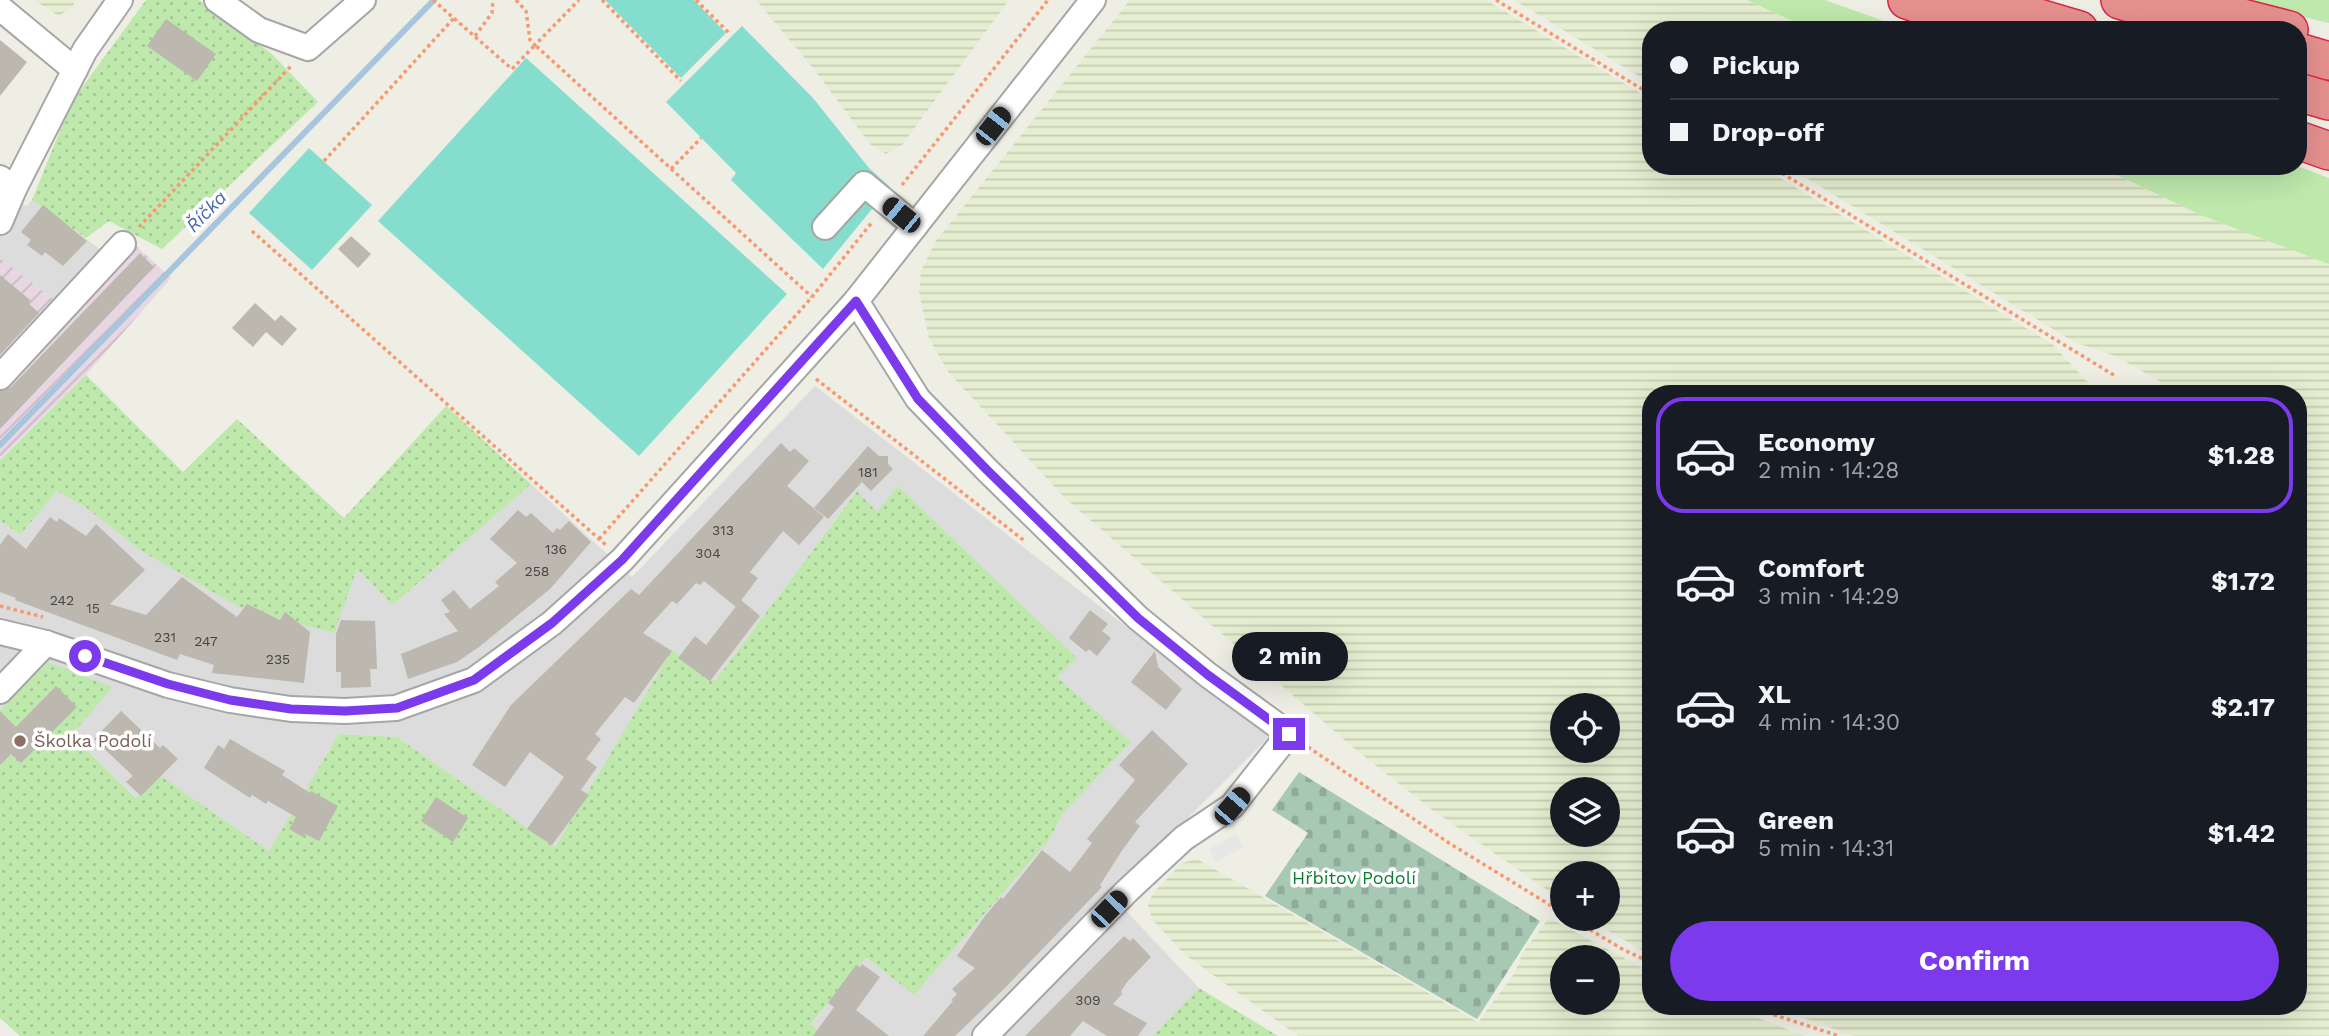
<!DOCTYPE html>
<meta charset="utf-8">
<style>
:root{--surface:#171b24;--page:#242831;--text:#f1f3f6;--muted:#9ea1a6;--line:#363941;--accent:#7c3aed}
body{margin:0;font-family:"Work Sans",sans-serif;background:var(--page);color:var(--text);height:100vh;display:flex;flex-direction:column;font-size:26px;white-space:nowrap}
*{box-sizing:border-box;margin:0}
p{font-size:23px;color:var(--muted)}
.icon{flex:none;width:38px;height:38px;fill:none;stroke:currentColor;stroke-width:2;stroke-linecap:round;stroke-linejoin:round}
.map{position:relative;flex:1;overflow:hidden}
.details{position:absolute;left:1642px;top:385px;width:665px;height:630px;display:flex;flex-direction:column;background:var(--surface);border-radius:28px;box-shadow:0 7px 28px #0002}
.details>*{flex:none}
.hud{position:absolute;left:1642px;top:21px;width:665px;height:154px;border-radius:28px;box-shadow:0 7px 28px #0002;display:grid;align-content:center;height:154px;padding:0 28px;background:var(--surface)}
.controls{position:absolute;left:1550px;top:693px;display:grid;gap:14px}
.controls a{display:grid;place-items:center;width:70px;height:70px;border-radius:50%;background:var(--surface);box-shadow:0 7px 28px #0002;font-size:35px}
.end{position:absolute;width:32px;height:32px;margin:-16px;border:9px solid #7c3aed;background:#fff;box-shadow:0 0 0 4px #fff}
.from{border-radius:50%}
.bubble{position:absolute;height:49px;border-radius:24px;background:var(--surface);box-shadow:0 7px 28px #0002;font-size:23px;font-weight:700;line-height:49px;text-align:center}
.car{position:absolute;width:21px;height:42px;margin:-21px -10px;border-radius:9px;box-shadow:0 0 5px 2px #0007;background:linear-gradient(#222 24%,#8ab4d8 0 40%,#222 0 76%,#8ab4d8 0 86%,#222 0)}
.hud b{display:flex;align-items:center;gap:24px;height:66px;font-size:26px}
.hud b+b{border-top:2px solid var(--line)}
.hud i{width:18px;height:18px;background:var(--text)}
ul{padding:12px 0 0;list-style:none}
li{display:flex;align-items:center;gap:21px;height:116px;margin:0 14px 10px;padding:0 14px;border:4px solid transparent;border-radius:28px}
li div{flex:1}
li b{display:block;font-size:26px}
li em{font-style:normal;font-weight:700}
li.selected{border-color:var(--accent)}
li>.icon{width:63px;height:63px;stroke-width:1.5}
.cta{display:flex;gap:14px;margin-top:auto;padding:14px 28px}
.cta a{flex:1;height:80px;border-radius:42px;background:var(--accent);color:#fff;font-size:28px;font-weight:700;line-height:80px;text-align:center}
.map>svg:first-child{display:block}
.residential{fill:#dddcdc}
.industrial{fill:url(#industrial-furrows)}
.farmland{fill:url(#farmland-rules);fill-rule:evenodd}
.grass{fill:#bee8ac}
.cemetery{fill:url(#cemetery-stones)}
.garden{fill:url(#garden-dots)}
.pitch{fill:#85ddcd}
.parking{fill:#e7e7e7}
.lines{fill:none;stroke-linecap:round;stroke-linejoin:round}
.stream{stroke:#a7c5dc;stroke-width:6}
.building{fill:#bcb7af}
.minor-casing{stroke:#a6a6a6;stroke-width:28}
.highway-casing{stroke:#d72841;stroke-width:40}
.path{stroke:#f7996f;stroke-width:3.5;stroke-dasharray:3.5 3.5;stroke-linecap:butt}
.minor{stroke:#fff;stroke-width:24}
.highway{stroke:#e5908f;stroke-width:37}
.route{stroke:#7c3aed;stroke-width:9}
.education-dot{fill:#8d6e63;stroke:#fff;stroke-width:2.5}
.labels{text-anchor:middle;stroke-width:7;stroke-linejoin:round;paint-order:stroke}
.number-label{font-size:14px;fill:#464543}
.education-label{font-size:18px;fill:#785e54;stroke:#fff;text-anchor:start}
.park-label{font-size:18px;fill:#0e7c2e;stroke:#fff}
.water-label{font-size:19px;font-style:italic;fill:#4d69ad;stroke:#fff}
</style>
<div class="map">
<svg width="2329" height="1036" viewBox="0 0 2329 1036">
<defs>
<pattern id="industrial-furrows" width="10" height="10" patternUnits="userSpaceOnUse" patternTransform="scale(1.75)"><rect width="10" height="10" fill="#e8d7e2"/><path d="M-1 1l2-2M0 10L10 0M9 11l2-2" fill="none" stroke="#c7b8c1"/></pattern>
<pattern id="farmland-rules" width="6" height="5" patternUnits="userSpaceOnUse" patternTransform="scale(1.75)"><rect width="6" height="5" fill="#e6eed1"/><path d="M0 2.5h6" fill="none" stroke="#c5ccb3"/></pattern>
<pattern id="cemetery-stones" width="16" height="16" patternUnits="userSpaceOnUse" patternTransform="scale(1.75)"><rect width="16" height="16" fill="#a7c8b3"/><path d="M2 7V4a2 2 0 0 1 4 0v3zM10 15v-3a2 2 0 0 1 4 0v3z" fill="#8fab9a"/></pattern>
<pattern id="garden-dots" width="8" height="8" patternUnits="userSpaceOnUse" patternTransform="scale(1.75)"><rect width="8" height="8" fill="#bee8ac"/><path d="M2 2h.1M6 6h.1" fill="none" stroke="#a3c794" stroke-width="1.8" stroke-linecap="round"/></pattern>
</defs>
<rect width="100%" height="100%" fill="#efeee5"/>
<g class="residential">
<polygon points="0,188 26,206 32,200 104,252 58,303 0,258"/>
<polygon points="815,386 1269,737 1111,895 1199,988 1152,1036 823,1036 811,1025 866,956 914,995 1049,840 1063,813 1057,677 1076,658 898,486 877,513 856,492 715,681 672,650 555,847 397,737 339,734 269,851 161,776 137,798 70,735 112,687 48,662 0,710 0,520 20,535 57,491 88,509 357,569 393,605 531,484 632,577"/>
</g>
<polygon class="industrial" points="122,233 171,278 86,375 0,459 0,258 58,303"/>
<g class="farmland">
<polygon points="34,0 76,0 73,6 59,16"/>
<polygon points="756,0 1009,0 902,145 886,154 870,144 813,68"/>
<path d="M1130 0H1486L1650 99V166H1761L2052 344 2099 394H1650V955L1588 919H1608V873H1563V901L1431 809 1356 750 1066 499 949 373 929 339 919 292 921 271 935 242ZM1608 705V751H1563V705ZM1608 789V835H1563V789Z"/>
<polygon points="1514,0 1747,0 1812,30 1650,30 1650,83"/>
<polygon points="1787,166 2098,166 2203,216 2329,264 2329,1036 1854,1036 1770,1006 2298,1006 2298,394 2162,394 2165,388 2158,380 2115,356 2074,342"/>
<path d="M1197 859 1478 1022 1514 974 1523 952 1549 918 1650 972V1006H1728L1805 1036H1298L1184 954 1152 919 1148 904 1153 893 1182 863ZM1608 957V1003H1563V957Z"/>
</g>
<g class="grass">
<polygon points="1747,0 1825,0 1909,30 1812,30"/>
<polygon points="2231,0 2329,0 2329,23"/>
<polygon points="2098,166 2297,166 2329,178 2329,264 2203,216"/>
</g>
<polygon class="cemetery" points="1299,772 1540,921 1477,1019 1265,896 1308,833 1272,810"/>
<g class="garden">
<polygon points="146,0 199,0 272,54 318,102 162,249 109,221 86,238 32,200 72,101"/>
<polygon points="86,375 183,472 237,419 344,518 446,406 531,484 393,605 357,569 334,633 241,608 143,552 88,509 57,491 20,535 0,520 0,460"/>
<polygon points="898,486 1077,658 1057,677 1131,742 1063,813 1049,840 914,995 866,957 811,1024 823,1036 20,1036 0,1018 0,710 48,662 113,687 71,735 136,798 161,776 269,851 339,734 397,737 555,847 672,650 715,681 857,491 877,512"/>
<polygon points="1199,988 1278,1036 1152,1036"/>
</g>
<g class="pitch">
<polygon points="605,0 694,0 726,33 681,78"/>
<polygon points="742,26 813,98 869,168 890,187 823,269 731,180 736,173 666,102"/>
<polygon points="526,58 787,294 639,456 378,221"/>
<polygon points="309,148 372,205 312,270 249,213"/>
</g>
<polygon class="parking" points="1236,834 1243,847 1216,862 1209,849"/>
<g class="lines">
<polyline class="stream" points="0,445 434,0"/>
</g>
<g class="building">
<polygon points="166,19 216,54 197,81 147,46"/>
<polygon points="0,40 27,62 0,96"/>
<polygon points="43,205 87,241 63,266 45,252 42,256 27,245 31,240 21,232"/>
<polygon points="351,236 371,254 358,268 338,249"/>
<polygon points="140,253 154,267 0,429 0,391 11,387"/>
<polygon points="0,275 30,300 29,304 39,313 0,355"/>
<polygon points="255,303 275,321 281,315 297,329 282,346 266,332 253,347 232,328"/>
<polygon points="781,443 790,452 794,448 809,461 787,486 824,517 799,545 783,531 750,572 758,578 736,607 704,581 700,585 696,583 677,604 672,601 643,633 672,651 634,703 625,697 595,734 601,739 586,759 597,767 581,790 589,795 552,845 527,829 564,777 530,752 505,787 472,765 511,705 631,589 639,595"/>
<polygon points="868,446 879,456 888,456 888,464 893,469 871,491 862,482 828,519 814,508"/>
<polygon points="518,510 526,517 531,513 553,533 557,528 560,530 569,521 591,542 550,589 479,647 457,662 408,679 401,654 458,631 444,614 450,612 441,600 454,590 470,609 499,586 495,582 517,563 490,539"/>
<polygon points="50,517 57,522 59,518 86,536 96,524 145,570 110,604 146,615 182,577 237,617 247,604 280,620 285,612 310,632 304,683 212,673 214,665 180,654 177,660 15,600 16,598 0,592 0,545 8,534 26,549"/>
<polygon points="741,600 760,616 710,681 678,658 695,636 706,645"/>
<polygon points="1090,610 1108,624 1102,631 1111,638 1097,656 1089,649 1086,652 1069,638"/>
<polygon points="341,620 375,621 377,669 370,669 371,687 341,688 341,672 336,672 336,634"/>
<polygon points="1155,651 1158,667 1182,689 1166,710 1131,682"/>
<polygon points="56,686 77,707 21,763 11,754 0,765 0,711 16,727"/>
<polygon points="121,711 160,748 163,745 178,759 141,796 126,782 133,776 94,739"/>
<polygon points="1152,730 1188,764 1135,822 1140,826 1121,852 1100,885 1102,887 1005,988 955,1036 923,1036 953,1001 951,1000 957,994 952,989 975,968 957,956 985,916 1001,897 1003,899 1042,850 1070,872 1092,843 1087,839 1135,780 1119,765"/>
<polygon points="230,739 285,771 282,775 310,793 311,791 338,806 319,841 305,834 303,837 289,829 296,817 268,801 266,804 252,795 250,798 204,768 218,745 224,749"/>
<polygon points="436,797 468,818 453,842 421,821"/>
<polygon points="1124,936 1130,941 1133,938 1151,957 1128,981 1121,991 1122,994 1113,1004 1147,1023 1138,1036 1107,1036 1083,1021 1070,1036 1025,1036"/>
<polygon points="862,964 880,977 856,1010 889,1036 813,1036 834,1007 828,1003 856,965 860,967"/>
</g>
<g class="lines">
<defs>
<g id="minor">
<polyline points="217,0 259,30 308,48 363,0"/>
<polyline points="0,8 75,70"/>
<polyline points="0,178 14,189 0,222"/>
<polyline points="14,189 85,50 120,0"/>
<polyline points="825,227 864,184 915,226"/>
<polyline points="856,301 918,399 987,470 1138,618 1208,675 1289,734 1232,806 1184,838 1127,891 985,1036"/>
<polyline points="0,377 123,244"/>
<polyline points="0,632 46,643 168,685 230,700 291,709 345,711 396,708 474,680 552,623 622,560 856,301 1093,0"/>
<polyline points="0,691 46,643"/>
</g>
<g id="highway">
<polyline points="1907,0 1989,30"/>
<polyline points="1978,0 2079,30"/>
<polyline points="2120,0 2174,16"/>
<polyline points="2153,0 2207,9 2289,30"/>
<polyline points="2298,52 2329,61"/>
<polyline points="2298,92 2329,101"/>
<polyline points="2298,140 2329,151"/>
</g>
</defs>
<use href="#minor" class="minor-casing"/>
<use href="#highway" class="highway-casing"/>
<g class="path">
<polyline points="433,0 512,69 535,45 812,297"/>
<polyline points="516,0 526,11 530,40 535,45 579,0"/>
<polyline points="602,0 681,81"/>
<polyline points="696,0 729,33"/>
<polyline points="1496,0 1650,94"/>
<polyline points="475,36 492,13 493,0"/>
<polyline points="324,161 454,18"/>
<polyline points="1770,166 2117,377"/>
<polyline points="671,169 701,138"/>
<polyline points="902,185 1048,0"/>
<polyline points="139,227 292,65"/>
<polyline points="252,231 607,546"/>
<polyline points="816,379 1026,542"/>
<polyline points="599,539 812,297 873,221"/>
<polyline points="0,606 43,617"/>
<polyline points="1308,747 1449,843 1563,913"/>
<polyline points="1572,919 1624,950 1650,962"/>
<polyline points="1747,1006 1839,1036"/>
</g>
<use href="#minor" class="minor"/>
<use href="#highway" class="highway"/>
</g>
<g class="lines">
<polyline class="route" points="85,656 168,684 230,700 291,709 345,711 397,708 474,680 552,623 622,560 856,301 918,399 987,470 1138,618 1208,675 1289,734"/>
</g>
<circle class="education-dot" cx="20" cy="741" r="7"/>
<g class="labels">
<g class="number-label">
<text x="868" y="477">181</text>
<text x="723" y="535">313</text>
<text x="556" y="554">136</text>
<text x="708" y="558">304</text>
<text x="537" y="576">258</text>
<text x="62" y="605">242</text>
<text x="93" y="613">15</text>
<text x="165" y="642">231</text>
<text x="206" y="646">247</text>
<text x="278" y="664">235</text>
<text x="1088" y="1005">309</text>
</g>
<g class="education-label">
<text x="34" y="747">Školka Podolí</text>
</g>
<g class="park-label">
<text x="1354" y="884">Hřbitov Podolí</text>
</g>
<g class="water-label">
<text transform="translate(206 211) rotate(-46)" y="7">Říčka</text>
</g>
</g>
</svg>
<div class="controls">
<a><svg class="icon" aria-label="locate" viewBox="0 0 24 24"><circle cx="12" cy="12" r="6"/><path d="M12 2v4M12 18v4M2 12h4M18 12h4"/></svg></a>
<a><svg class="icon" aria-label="layers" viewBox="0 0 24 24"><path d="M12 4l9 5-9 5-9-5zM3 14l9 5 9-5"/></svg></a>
<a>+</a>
<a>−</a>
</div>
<i class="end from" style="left:85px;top:656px"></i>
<i class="end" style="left:1289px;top:734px"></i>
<div class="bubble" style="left:1232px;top:632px;width:116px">2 min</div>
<i class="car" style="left:993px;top:126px;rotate:38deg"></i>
<i class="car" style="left:901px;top:215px;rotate:309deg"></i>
<i class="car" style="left:1232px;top:806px;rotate:41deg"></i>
<i class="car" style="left:1109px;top:909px;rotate:44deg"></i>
<div class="hud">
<b><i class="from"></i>Pickup</b>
<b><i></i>Drop-off</b>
</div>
<section class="details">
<ul>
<li class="selected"><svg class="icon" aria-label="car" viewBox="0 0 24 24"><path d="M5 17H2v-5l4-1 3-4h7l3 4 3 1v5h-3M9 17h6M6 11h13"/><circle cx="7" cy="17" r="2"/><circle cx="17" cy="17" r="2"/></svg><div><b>Economy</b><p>2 min · 14:28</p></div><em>$1.28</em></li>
<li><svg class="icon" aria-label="car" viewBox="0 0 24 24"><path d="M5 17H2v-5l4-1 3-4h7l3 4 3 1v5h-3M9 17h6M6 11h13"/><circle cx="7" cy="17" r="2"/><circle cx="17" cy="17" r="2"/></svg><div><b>Comfort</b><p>3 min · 14:29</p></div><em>$1.72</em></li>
<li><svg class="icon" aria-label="car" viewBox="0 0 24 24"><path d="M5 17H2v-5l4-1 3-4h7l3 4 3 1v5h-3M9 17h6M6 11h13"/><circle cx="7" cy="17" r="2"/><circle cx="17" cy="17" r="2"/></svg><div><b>XL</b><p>4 min · 14:30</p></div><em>$2.17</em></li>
<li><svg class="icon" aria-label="car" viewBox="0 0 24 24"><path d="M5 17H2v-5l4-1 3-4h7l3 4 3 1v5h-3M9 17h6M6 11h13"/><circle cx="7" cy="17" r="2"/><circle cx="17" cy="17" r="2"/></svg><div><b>Green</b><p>5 min · 14:31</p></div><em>$1.42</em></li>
</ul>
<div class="cta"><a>Confirm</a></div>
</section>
</div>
